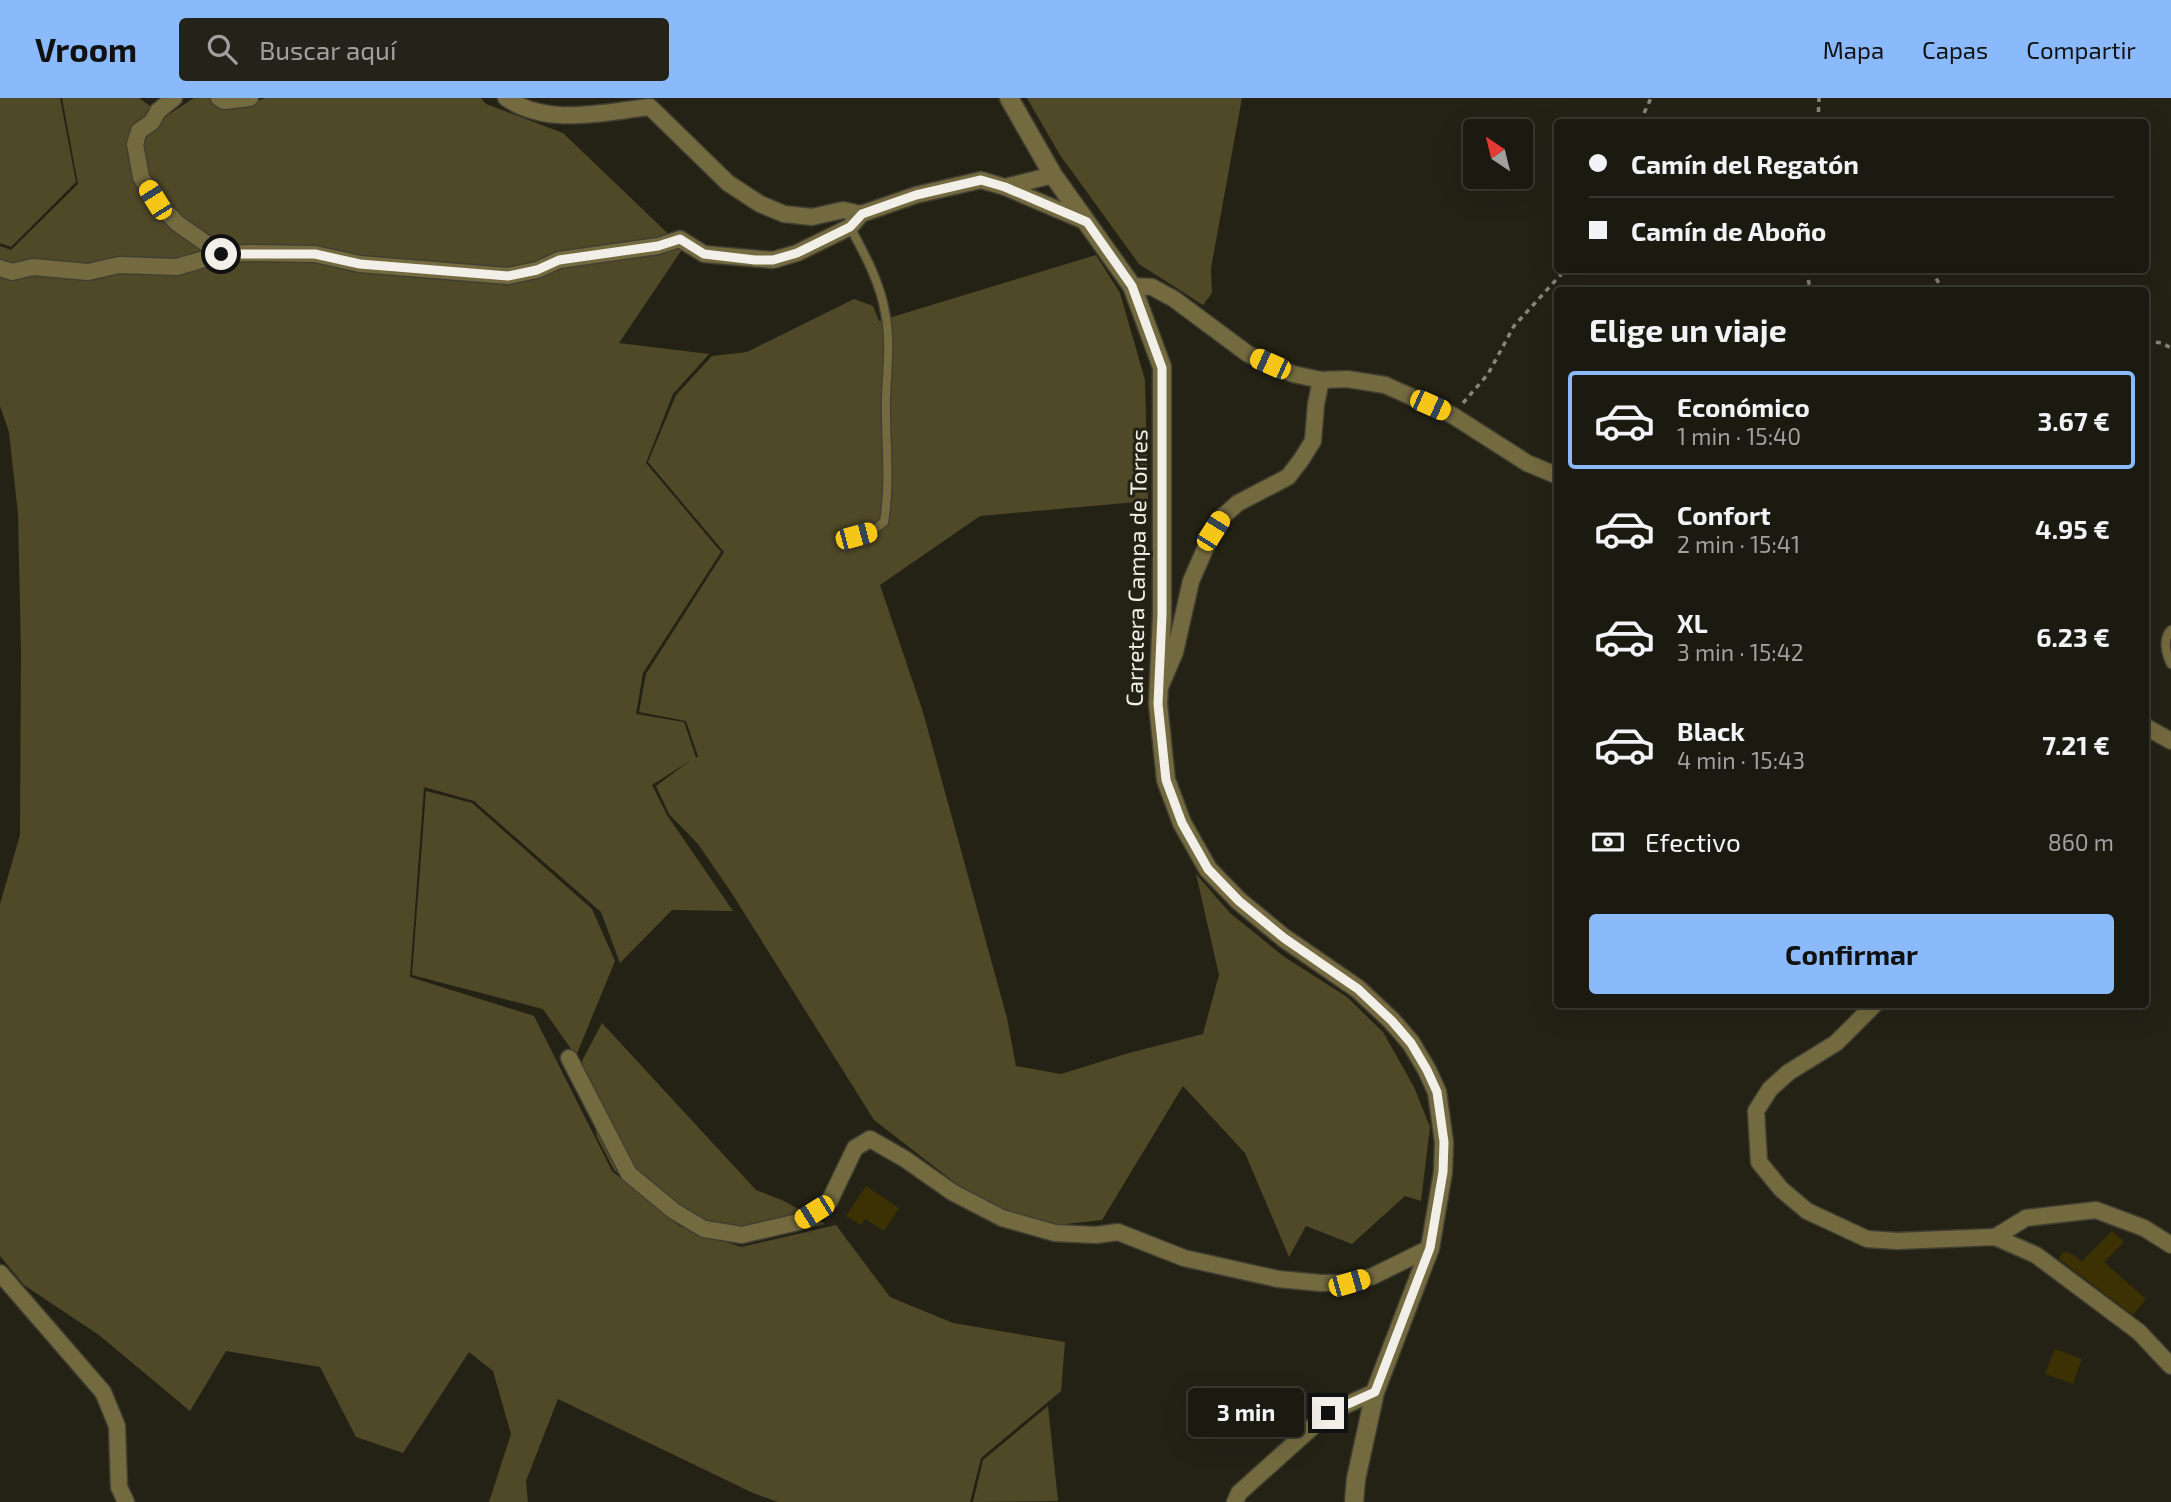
<!DOCTYPE html>
<html lang="es">
<meta charset="utf-8">
<style>
:root{--surface:#1b1a10;--page:#242319;--text:#f1f3f6;--muted:#a0a19f;--line:#393830;--accent:#8abafc}
body{margin:0;font-family:"Exo 2",sans-serif;background:var(--page);color:var(--text);height:100vh;display:flex;flex-direction:column;font-size:26px;white-space:nowrap}
*{box-sizing:border-box;margin:0}
p{font-size:23px;color:var(--muted)}
.icon{flex:none;width:38px;height:38px;fill:none;stroke:currentColor;stroke-width:2;stroke-linecap:round;stroke-linejoin:round}
.map{position:relative;flex:1;overflow:hidden}
.sheet{position:absolute;left:1554px;top:189px;width:595px;height:721px;display:flex;flex-direction:column;background:var(--surface);border-radius:7px;box-shadow:0 7px 28px #0002,0 0 0 2px var(--line)}
.sheet>*{flex:none}
.hud{position:absolute;left:1554px;top:21px;width:595px;height:154px;border-radius:7px;box-shadow:0 7px 28px #0002,0 0 0 2px var(--line);display:grid;align-content:center;height:154px;padding:0 35px;background:var(--surface)}
.needle{width:46px;rotate:325deg}
.tools{position:absolute;left:1463px;top:21px;display:grid;gap:14px}
.tools a{display:grid;place-items:center;width:70px;height:70px;border-radius:7px;background:var(--surface);box-shadow:0 7px 28px #0002,0 0 0 2px var(--line);font-size:35px}
.end{position:absolute;width:32px;height:32px;margin:-16px;border:9px solid #f1efe7;background:#111;box-shadow:0 0 0 4px #111}
.from{border-radius:50%}
.bubble{position:absolute;height:49px;border-radius:7px;background:var(--surface);box-shadow:0 7px 28px #0002,0 0 0 2px var(--line);font-size:23px;font-weight:700;line-height:49px;text-align:center}
.car{position:absolute;width:21px;height:42px;margin:-21px -10px;border-radius:9px;box-shadow:0 0 5px 2px #0007;background:linear-gradient(#f5c518 24%,#345 0 40%,#f5c518 0 76%,#345 0 86%,#f5c518 0)}
.hud b{display:flex;align-items:center;gap:24px;height:66px;font-size:26px}
.hud b+b{border-top:2px solid var(--line)}
.hud i{width:18px;height:18px;background:var(--text)}
ul{padding:0;list-style:none}
li{display:flex;align-items:center;gap:21px;height:98px;margin:0 14px 10px;padding:0 21px;border:4px solid transparent;border-radius:7px}
li div{flex:1}
li b{display:block;font-size:26px}
li em{font-style:normal;font-weight:700}
li.current{border-color:var(--accent)}
li>.icon{width:63px;height:63px;stroke-width:1.5}
h2{padding:0 35px;font-size:32px;line-height:84px}
.pay{display:flex;align-items:center;gap:18px;height:77px;padding:0 35px;font-size:26px}
.pay p{margin-inline-start:auto}
.action{display:flex;gap:14px;margin-top:auto;padding:14px 35px}
.action a{flex:1;height:80px;border-radius:7px;background:var(--accent);color:#111;font-size:28px;font-weight:700;line-height:80px;text-align:center}
header{display:flex;align-items:center;gap:42px;box-sizing:border-box;height:98px;padding:0 35px;background:var(--accent);color:#111}
header strong{font-size:33px}
nav{display:flex;gap:38px;margin-inline-start:auto;font-size:24px}
.search{width:490px;height:63px;background:var(--page);display:flex;align-items:center;gap:18px;box-sizing:border-box;padding:0 24px;border-radius:7px;color:var(--muted);font-size:26px}
.map>svg:first-child{display:block}
.green{fill:#504928}
.building{fill:#3b3102}
.lines{fill:none;stroke-linecap:round;stroke-linejoin:round}
.service-casing{stroke:#413f32;stroke-width:11}
.minor-casing{stroke:#413f32;stroke-width:19}
.tertiary-casing{stroke:#413f32;stroke-width:21}
.path{stroke:#87857a;stroke-width:3.5;stroke-dasharray:5 5;stroke-linecap:butt}
.service{stroke:#746a3f;stroke-width:8}
.minor{stroke:#746a3f;stroke-width:16}
.tertiary{stroke:#746a3f;stroke-width:18}
.route{stroke:#f1efe7;stroke-width:9}
.labels{text-anchor:middle;stroke-width:6;stroke-linejoin:round;paint-order:stroke}
.street-label{font-size:23px;fill:#f1efe7;stroke:#242215}
</style>
<header>
<strong>Vroom</strong>
<div class="search"><svg class="icon" aria-label="search" viewBox="0 0 24 24"><circle cx="10" cy="10" r="6"/><path d="M15 15l6 6"/></svg>Buscar aquí</div>
<nav><a>Mapa</a><a>Capas</a><a>Compartir</a></nav>
</header>
<div class="map">
<svg width="2171" height="1404" viewBox="0 0 2171 1404">
<rect width="100%" height="100%" fill="#242215"/>
<g class="green">
<polygon points="0,0 60,0 76,84 11,149 0,145"/>
<polygon points="62,0 139,0 165,19 194,0 208,0 242,9 265,0 481,0 486,6 563,35 683,150 619,245 709,256 673,296 646,365 721,454 643,575 636,616 684,624 696,660 698,658 686,623 639,614 646,576 724,454 648,364 676,297 712,258 747,254 854,201 873,208 879,223 1096,157 1120,195 1145,282 1148,403 980,418 880,487 923,614 1007,920 1016,968 1061,976 1129,955 1203,936 1219,877 1196,776 1230,815 1283,858 1347,899 1383,934 1414,989 1430,1029 1421,1103 1405,1098 1352,1146 1306,1128 1289,1159 1245,1055 1183,988 1102,1122 1048,1128 980,1104 874,1022 731,794 698,746 669,716 656,688 691,662 652,687 667,717 733,813 672,812 620,865 601,814 474,703 424,689 410,879 534,918 612,1073 679,1128 741,1149 836,1127 890,1199 953,1225 1065,1244 1061,1293 981,1360 970,1404 778,1404 753,1395 558,1301 526,1383 528,1404 489,1404 511,1336 493,1273 469,1254 403,1355 356,1339 320,1269 226,1253 190,1313 99,1237 24,1187 0,1158 0,806 20,737 21,555 18,416 9,334 0,308 0,148 11,152 78,86"/>
<polygon points="1027,0 1242,0 1211,170 1212,195 1203,207 1139,166 1060,57"/>
<polygon points="426,693 472,705 592,811 615,863 576,958 543,911 412,877"/>
<polygon points="602,925 756,1092 784,1103 825,1126 741,1146 680,1126 614,1072 597,1039 582,963"/>
<polygon points="1048,1308 1058,1403 973,1404 983,1362"/>
</g>
<g class="building">
<polygon points="866,1088 899,1110 884,1133 865,1121 861,1127 846,1118"/>
<polygon points="2112,1133 2124,1144 2104,1164 2146,1201 2133,1217 2059,1161 2062,1155 2068,1154 2082,1163"/>
<polygon points="2055,1251 2082,1261 2073,1286 2045,1276"/>
</g>
<g class="lines">
<defs>
<g id="service">
<path d="M850 129C864 155 880 184 885 214 891 243 887 270 886 300 885 341 891 382 884 424L872 433 856 438"/>
<path d="M2171 532C2162 541 2166 556 2171 566"/>
</g>
<g id="minor">
<polyline points="174,0 158,13 152,24 139,33 135,46 141,79 155,102 177,125 221,156"/>
<polyline points="219,0 224,3 250,0"/>
<path d="M506 0C548 29 603 14 650 9L728 85 760 106 784 116 812 119 843 112 861 116"/>
<polyline points="1005,89 1087,124"/>
<polyline points="861,116 916,97 981,82 1005,89 1053,77"/>
<polyline points="0,170 12,174 33,169 88,174 119,167 177,169 221,156 251,155 315,156 360,166 508,178 537,172 559,162 658,148 680,141 704,156 773,162 797,155 850,129 861,116"/>
<polyline points="1132,188 1152,189 1174,201 1248,256 1293,276 1321,282 1347,281 1385,287 1452,317 1527,365 1558,378"/>
<polyline points="1160,589 1175,554 1191,483 1213,433 1221,420 1238,405 1288,379 1301,362 1313,343 1316,306 1321,282"/>
<polyline points="2146,629 2171,643"/>
<polyline points="1875,906 1836,945 1789,974 1770,991 1756,1013 1759,1064 1781,1091 1807,1113 1867,1141 1897,1143 1995,1139 2036,1157 2139,1234 2171,1268"/>
<polyline points="569,960 629,1076 674,1113 704,1131 742,1137 798,1124 829,1104 855,1050 870,1041 905,1061 952,1094 1002,1120 1055,1135 1096,1137 1118,1134 1184,1160 1278,1181 1321,1185 1349,1185 1373,1178 1430,1150"/>
<polyline points="1995,1139 2026,1120 2096,1112 2144,1130 2171,1147"/>
<polyline points="0,1175 103,1294 117,1328 119,1389 126,1404"/>
<polyline points="1235,1404 1239,1395 1328,1315 1375,1294"/>
</g>
<polyline id="tertiary" points="1009,0 1053,77 1132,188 1162,269 1162,517 1158,606 1166,682 1182,725 1208,771 1239,803 1284,840 1358,891 1392,923 1411,945 1427,972 1437,994 1444,1044 1443,1074 1430,1150 1375,1294 1356,1381 1354,1404"/>
</defs>
<use href="#service" class="service-casing"/>
<use href="#minor" class="minor-casing"/>
<use href="#tertiary" class="tertiary-casing"/>
<g class="path">
<polyline points="1640,24 1651,0"/>
<polyline points="1818,24 1819,0"/>
<polyline points="1807,172 1810,192"/>
<polyline points="1931,172 1943,192"/>
<polyline points="2146,243 2162,245 2171,250"/>
<polyline points="1463,305 1488,276 1514,228 1565,172"/>
</g>
<use href="#service" class="service"/>
<use href="#minor" class="minor"/>
<use href="#tertiary" class="tertiary"/>
</g>
<g class="lines">
<polyline class="route" points="221,156 315,156 360,166 508,178 537,172 559,162 658,148 680,141 704,156 755,162 773,162 797,155 850,129 862,116 916,97 981,82 1005,89 1087,124 1132,188 1162,270 1162,517 1158,606 1166,682 1182,725 1208,771 1239,803 1284,840 1358,891 1392,923 1411,945 1427,972 1437,994 1444,1044 1443,1074 1430,1150 1375,1294 1328,1315"/>
</g>
<g class="labels">
<g class="street-label">
<text transform="translate(1137 470) rotate(-89)" y="8">Carretera Campa de Torres</text>
</g>
</g>
</svg>
<div class="tools">
<a><svg class="needle" viewBox="-14 -14 28 28"><path d="M0-13l5 13h-10z" fill="#e53935"/><path d="M0 13l5-13h-10z" fill="#a0a19f"/></svg></a>
</div>
<i class="end from" style="left:221px;top:156px"></i>
<i class="end" style="left:1328px;top:1315px"></i>
<div class="bubble" style="left:1188px;top:1290px;width:116px">3 min</div>
<i class="car" style="left:155px;top:102px;rotate:328deg"></i>
<i class="car" style="left:1270px;top:266px;rotate:294deg"></i>
<i class="car" style="left:1430px;top:307px;rotate:114deg"></i>
<i class="car" style="left:1213px;top:433px;rotate:32deg"></i>
<i class="car" style="left:856px;top:438px;rotate:75deg"></i>
<i class="car" style="left:814px;top:1114px;rotate:238deg"></i>
<i class="car" style="left:1349px;top:1185px;rotate:74deg"></i>
<div class="hud">
<b><i class="from"></i>Camín del Regatón</b>
<b><i></i>Camín de Aboño</b>
</div>
<section class="sheet">
<h2>Elige un viaje</h2>
<ul>
<li class="current"><svg class="icon" aria-label="car" viewBox="0 0 24 24"><path d="M5 17H2v-5l4-1 3-4h7l3 4 3 1v5h-3M9 17h6M6 11h13"/><circle cx="7" cy="17" r="2"/><circle cx="17" cy="17" r="2"/></svg><div><b>Económico</b><p>1 min · 15:40</p></div><em>3.67 €</em></li>
<li><svg class="icon" aria-label="car" viewBox="0 0 24 24"><path d="M5 17H2v-5l4-1 3-4h7l3 4 3 1v5h-3M9 17h6M6 11h13"/><circle cx="7" cy="17" r="2"/><circle cx="17" cy="17" r="2"/></svg><div><b>Confort</b><p>2 min · 15:41</p></div><em>4.95 €</em></li>
<li><svg class="icon" aria-label="car" viewBox="0 0 24 24"><path d="M5 17H2v-5l4-1 3-4h7l3 4 3 1v5h-3M9 17h6M6 11h13"/><circle cx="7" cy="17" r="2"/><circle cx="17" cy="17" r="2"/></svg><div><b>XL</b><p>3 min · 15:42</p></div><em>6.23 €</em></li>
<li><svg class="icon" aria-label="car" viewBox="0 0 24 24"><path d="M5 17H2v-5l4-1 3-4h7l3 4 3 1v5h-3M9 17h6M6 11h13"/><circle cx="7" cy="17" r="2"/><circle cx="17" cy="17" r="2"/></svg><div><b>Black</b><p>4 min · 15:43</p></div><em>7.21 €</em></li>
</ul>
<div class="pay"><svg class="icon" aria-label="cash" viewBox="0 0 24 24"><path d="M3 7h18v10H3z"/><circle cx="12" cy="12" r="2"/></svg>Efectivo<p>860 m</p></div>
<div class="action"><a>Confirmar</a></div>
</section>
</div>
